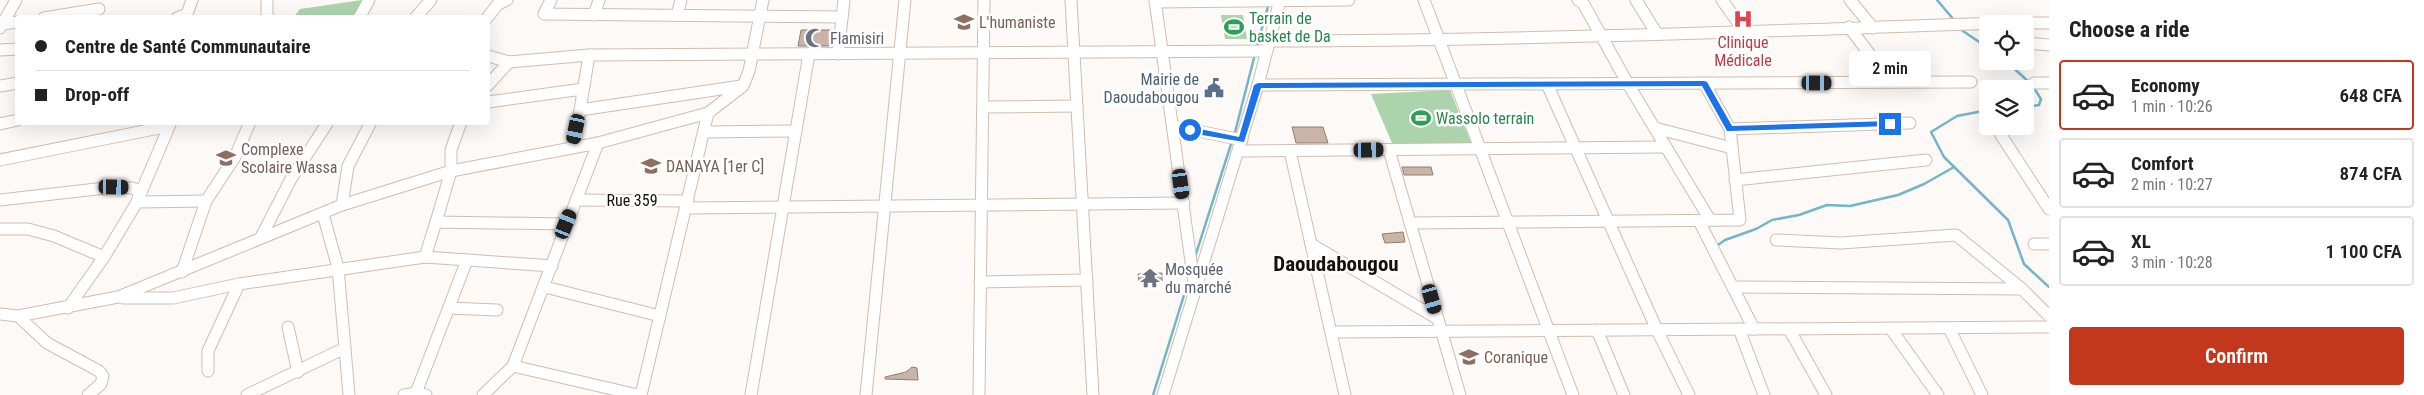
<!DOCTYPE html>
<meta charset="utf-8">
<style>
:root{--surface:#fff;--page:#f6f6f6;--text:#222;--muted:#767676;--line:#e0e0e0;--accent:#c3381d}
body{margin:0;font-family:"Roboto Condensed",sans-serif;background:var(--page);color:var(--text);height:100vh;display:flex;flex-direction:column;font-size:19px;white-space:nowrap}
*{box-sizing:border-box;margin:0}
p{font-size:16px;color:var(--muted)}
.icon{flex:none;width:28px;height:28px;fill:none;stroke:currentColor;stroke-width:2;stroke-linecap:round;stroke-linejoin:round}
.map{position:relative;flex:1;overflow:hidden}
.details{display:flex;flex-direction:column;background:var(--surface);width:375px}
.details>*{flex:none}
.guide{position:absolute;left:15px;top:15px;width:475px;height:110px;border-radius:5px;box-shadow:0 5px 20px #0002;display:grid;align-content:center;height:110px;padding:0 20px;background:var(--surface)}
.buttons{position:absolute;left:1979px;top:15px;display:grid;gap:10px}
.buttons a{display:grid;place-items:center;width:55px;height:55px;border-radius:5px;background:var(--surface);box-shadow:0 5px 20px #0002;font-size:25px}
.end{position:absolute;width:22px;height:22px;margin:-11px;border:6px solid #1a73e8;background:#fff;box-shadow:0 0 0 2px #fff}
.from{border-radius:50%}
.bubble{position:absolute;height:35px;border-radius:5px;background:var(--surface);box-shadow:0 5px 20px #0002;font-size:16px;font-weight:600;line-height:35px;text-align:center}
.car{position:absolute;width:15px;height:30px;margin:-15px -8px;border-radius:6px;box-shadow:0 0 4px 1px #0007;background:linear-gradient(#222 24%,#8ab4d8 0 40%,#222 0 76%,#8ab4d8 0 86%,#222 0)}
.guide b{display:flex;align-items:center;gap:18px;height:48px;font-size:19px}
.guide b+b{border-top:1px solid var(--line)}
.guide i{width:12px;height:12px;background:var(--text)}
ul{padding:0;list-style:none}
li{display:flex;align-items:center;gap:15px;height:70px;margin:0 10px 8px;padding:0 10px;border:2px solid var(--line);border-radius:5px}
li div{flex:1}
li b{display:block;font-size:19px}
li em{font-style:normal;font-weight:600}
li.on{border-color:var(--accent)}
li>.icon{width:45px;height:45px;stroke-width:1.5}
h2{padding:0 20px;font-size:22px;line-height:60px}
.action{display:flex;gap:10px;margin-top:auto;padding:10px 20px}
.action a{flex:1;height:58px;border-radius:5px;background:var(--accent);color:#fff;font-size:20px;font-weight:600;line-height:58px;text-align:center}
main{display:flex;flex:1;min-height:0}
.map>svg:first-child{display:block}
.green{fill:#abd4ac}
.lines{fill:none;stroke-linecap:round;stroke-linejoin:round}
.stream{stroke:#73b5c9;stroke-width:2.5}
.building{fill:#c9b5a8;stroke:#917e71}
.minor-casing{stroke:#d1bdaf;stroke-width:13}
.minor{stroke:#fff;stroke-width:11}
.route{fill:#1a73e8}
.labels{text-anchor:middle;stroke-width:5;stroke-linejoin:round;paint-order:stroke}
.leisure-label{font-size:16px;fill:#27864d;stroke:#fff;text-anchor:start}
.education-label{font-size:16px;fill:#785e54;stroke:#fff;text-anchor:start}
.worship-label{font-size:16px;fill:#5b616d;stroke:#fff;text-anchor:start}
.health-label{font-size:16px;fill:#be3a42;stroke:#fff}
.service-label{font-size:16px;fill:#4e5e75;stroke:#fff;text-anchor:end}
.street-label{font-size:16px;fill:#17100b;stroke:#fff}
.district-label{font-size:21px;font-weight:bold;fill:#17100b;stroke:#fff}
</style>
<main>
<div class="map">
<svg width="2049" height="395" viewBox="0 0 2049 395">
<rect width="100%" height="100%" fill="#fdf9f6"/>
<g class="green">
<polygon points="362,0 356,17 293,18 300,9"/>
<polygon points="1221,15 1243,15 1247,39 1225,39"/>
<polygon points="1450,90 1471,143 1392,143 1371,94"/>
</g>
<g class="lines">
<g class="stream">
<polyline points="1937,0 1954,20"/>
<polyline points="1960,29 1988,48"/>
<polyline points="1256,49 1269,3"/>
<polyline points="2006,61 2032,85 2041,99 2039,105 2025,107"/>
<polyline points="1988,110 1957,116 1931,132 1944,157 2008,220 2024,264 2049,287"/>
<polyline points="1234,136 1255,54"/>
<polyline points="1715,247 1725,240 1756,229 1772,220 1799,215 1827,205 1850,206 1898,195 1924,184 1954,167"/>
<polyline points="1195,257 1232,141"/>
<polyline points="1153,395 1189,279"/>
</g>
</g>
<g class="building">
<polygon points="801,30 831,30 829,46 798,46"/>
<polygon points="1292,127 1323,127 1328,143 1296,143"/>
<polygon points="1402,167 1431,167 1433,175 1404,175"/>
<polygon points="1403,232 1405,242 1385,243 1382,234"/>
<polygon points="1162,273 1162,282 1139,282 1138,274"/>
<polygon points="912,367 917,368 918,380 885,379 885,377 906,372"/>
</g>
<g class="lines">
<defs>
<g id="minor">
<polyline points="267,0 267,18"/>
<polyline points="551,0 544,14 842,17"/>
<polyline points="1071,0 1093,395"/>
<polyline points="1155,0 1195,291"/>
<polyline points="1424,0 1573,395"/>
<polyline points="1578,0 1583,3 1628,84 1710,220"/>
<polyline points="1636,0 1657,34"/>
<polyline points="1722,0 1744,31"/>
<polyline points="1850,0 1873,28"/>
<polyline points="1155,2 1349,0"/>
<polyline points="594,15 599,0"/>
<polyline points="677,15 681,0"/>
<polyline points="44,18 99,9"/>
<polyline points="177,18 187,14 192,0"/>
<polyline points="359,18 369,0"/>
<polyline points="415,18 431,0"/>
<polyline points="487,18 498,4 507,0"/>
<polyline points="2,24 18,22"/>
<polyline points="1849,27 1891,82"/>
<polyline points="0,28 16,0"/>
<path d="M1269 41C1446 41 1622 36 1798 30 1882 28 1965 22 2049 23"/>
<polyline points="2025,43 2049,45"/>
<polyline points="0,50 18,49"/>
<polyline points="838,54 844,0"/>
<polyline points="589,55 580,110 741,86"/>
<polyline points="488,56 509,62 589,55 1267,51"/>
<polyline points="2034,83 2049,83"/>
<polyline points="1547,84 1657,330 1689,395"/>
<polyline points="488,85 509,62"/>
<polyline points="1258,85 1971,82"/>
<polyline points="0,86 18,83"/>
<polyline points="488,102 583,89"/>
<polyline points="983,107 1077,106"/>
<polyline points="0,124 18,120"/>
<polyline points="1173,126 1242,140"/>
<polyline points="1655,128 1732,148"/>
<polyline points="1730,129 1910,123"/>
<polyline points="704,132 796,131"/>
<polyline points="2001,135 2049,209"/>
<polyline points="572,148 580,110"/>
<polyline points="1389,150 1460,395"/>
<polyline points="1239,151 1666,147"/>
<polyline points="1290,151 1345,395"/>
<polyline points="0,160 169,126"/>
<polyline points="1735,180 1926,160"/>
<polyline points="0,200 114,187 132,188 140,191 138,198"/>
<polyline points="576,200 688,201"/>
<polyline points="137,202 206,201"/>
<polyline points="342,205 348,166 371,122"/>
<polyline points="686,208 1184,203"/>
<polyline points="323,214 338,268 349,395"/>
<polyline points="1699,221 1754,329"/>
<polyline points="436,222 451,171 451,150 461,122"/>
<polyline points="1410,223 1740,220 1730,129 1704,83"/>
<polyline points="0,229 28,229 54,236 104,257"/>
<polyline points="261,237 291,179 328,122"/>
<polyline points="1776,240 1841,243 1956,235 2022,289 2049,316"/>
<polyline points="1311,244 1438,319"/>
<polyline points="2034,244 2049,244"/>
<polyline points="425,257 436,222 566,224"/>
<polyline points="182,272 206,201 235,157 250,122"/>
<polyline points="980,282 1087,280"/>
<polyline points="545,287 660,316"/>
<polyline points="1733,287 2022,289"/>
<polyline points="123,298 173,298 239,284 425,257 552,266"/>
<polyline points="68,308 104,257 137,202 171,122"/>
<polyline points="449,308 497,310"/>
<polyline points="0,314 18,316 118,297 342,205 451,171 598,143 708,113 743,86 749,71 763,0"/>
<polyline points="18,316 47,343 99,371 103,376 101,384 88,395"/>
<polyline points="288,327 298,372"/>
<polyline points="1949,328 1982,395"/>
<polyline points="1739,329 1764,395"/>
<polyline points="1789,329 1826,395"/>
<polyline points="1891,329 1938,395"/>
<polyline points="1597,330 1624,395"/>
<polyline points="1331,332 2049,327"/>
<polyline points="513,366 638,395"/>
<polyline points="208,371 208,351 239,284"/>
<polyline points="416,393 467,260"/>
<polyline points="247,395 345,348"/>
<polyline points="404,395 416,393 426,395"/>
<polyline points="483,395 513,366 598,143"/>
<polyline points="641,395 708,113"/>
<polyline points="751,395 809,54"/>
<polyline points="866,395 905,0"/>
<polyline points="979,395 984,0"/>
<polyline points="1163,395 1258,85 1280,0"/>
</g>
</defs>
<use href="#minor" class="minor-casing"/>
<use href="#minor" class="minor"/>
</g>
<polygon class="route" points="1704,81 1707,82 1732,126 1890,121 1894,124 1890,126 1730,131 1727,131 1702,86 1261,88 1244,142 1190,133 1186,130 1190,127 1239,137 1254,85 1258,83"/>
<defs>
<symbol id="hospital-bare" viewBox="-9 -9 18 18"><path d="M-5-5h3v3.5h4V-5h3V5h-3V1.5h-4V5h-3Z" fill="#e0444e" stroke="#fff" stroke-width="2.5" paint-order="stroke"/></symbol>
<symbol id="school-bare" viewBox="-9 -9 18 18"><path d="M0-5L7-2L0 1L-7-2ZM-4 1L0 2.5L4 1V4Q0 6-4 4Z" fill="#8d6e63" stroke="#fff" stroke-width="2.5" paint-order="stroke"/></symbol>
<symbol id="stadium-bare" viewBox="-9 -9 18 18"><path d="M0-5a6.5 5 0 1 0 0 10a6.5 5 0 1 0 0-10ZM-3.5-1.8h7v3.6h-7Z" fill="#2e9e5b" stroke="#fff" stroke-width="2.5" paint-order="stroke"/></symbol>
<symbol id="mosque-bare" viewBox="-9 -9 18 18"><path d="M3.5-4.9A6 6 0 1 0 3.5 4.9A5 5 0 1 1 3.5-4.9Z" fill="#6b7280" stroke="#fff" stroke-width="2.5" paint-order="stroke"/></symbol>
<symbol id="civic-bare" viewBox="-9 -9 18 18"><path d="M-.6-6.5H3V-4.5H.6V-3L4-1V1h2V6H-6V1h2V-1L-.6-3ZM-1.2 2.5V6h2.4V2.5Z" fill="#5c6f8a" stroke="#fff" stroke-width="2.5" paint-order="stroke"/></symbol>
<symbol id="temple-bare" viewBox="-9 -9 18 18"><path d="M0-6L5-2H3V0L6.5 2.5H4V6H1.5V3h-3V6H-4V2.5H-6.5L-3 0V-2H-5Z" fill="#6b7280" stroke="#fff" stroke-width="2.5" paint-order="stroke"/></symbol>
</defs>
<g fill-rule="evenodd">
<use href="#hospital-bare" x="1729" y="5" width="28" height="28"/>
<use href="#school-bare" x="950" y="8" width="28" height="28"/>
<use href="#stadium-bare" x="1220" y="13" width="28" height="28"/>
<use href="#mosque-bare" x="801" y="24" width="28" height="28"/>
<use href="#civic-bare" x="1200" y="74" width="28" height="28"/>
<use href="#stadium-bare" x="1407" y="104" width="28" height="28"/>
<use href="#school-bare" x="212" y="144" width="28" height="28"/>
<use href="#school-bare" x="637" y="152" width="28" height="28"/>
<use href="#temple-bare" x="1136" y="264" width="28" height="28"/>
<use href="#school-bare" x="1455" y="343" width="28" height="28"/>
</g>
<g class="labels">
<g class="leisure-label">
<text x="1249" y="24">Terrain de<tspan x="1249" dy="18">basket de Da</tspan></text>
<text x="1436" y="124">Wassolo terrain</text>
</g>
<g class="education-label">
<text x="979" y="28">L'humaniste</text>
<text x="241" y="155">Complexe<tspan x="241" dy="18">Scolaire Wassa</tspan></text>
<text x="666" y="172">DANAYA [1er C]</text>
<text x="1484" y="363">Coranique</text>
</g>
<g class="worship-label">
<text x="830" y="44">Flamisiri</text>
<text x="1165" y="275">Mosquée<tspan x="1165" dy="18">du marché</tspan></text>
</g>
<g class="health-label">
<text x="1743" y="48">Clinique<tspan x="1743" dy="18">Médicale</tspan></text>
</g>
<g class="service-label">
<text x="1199" y="85">Mairie de<tspan x="1199" dy="18">Daoudabougou</tspan></text>
</g>
<g class="street-label">
<text x="632" y="206">Rue 359</text>
</g>
<g class="district-label">
<text x="1336" y="271">Daoudabougou</text>
</g>
</g>
</svg>
<div class="buttons">
<a><svg class="icon" aria-label="locate" viewBox="0 0 24 24"><circle cx="12" cy="12" r="6"/><path d="M12 2v4M12 18v4M2 12h4M18 12h4"/></svg></a>
<a><svg class="icon" aria-label="layers" viewBox="0 0 24 24"><path d="M12 4l9 5-9 5-9-5zM3 14l9 5 9-5"/></svg></a>
</div>
<i class="end from" style="left:1190px;top:130px"></i>
<i class="end" style="left:1890px;top:124px"></i>
<div class="bubble" style="left:1849px;top:51px;width:82px">2 min</div>
<i class="car" style="left:1817px;top:83px;rotate:90deg"></i>
<i class="car" style="left:576px;top:129px;rotate:192deg"></i>
<i class="car" style="left:1369px;top:150px;rotate:89deg"></i>
<i class="car" style="left:1181px;top:184px;rotate:172deg"></i>
<i class="car" style="left:114px;top:187px;rotate:91deg"></i>
<i class="car" style="left:566px;top:224px;rotate:22deg"></i>
<i class="car" style="left:1432px;top:299px;rotate:164deg"></i>
<div class="guide">
<b><i class="from"></i>Centre de Santé Communautaire</b>
<b><i></i>Drop-off</b>
</div>
</div>
<section class="details">
<h2>Choose a ride</h2>
<ul>
<li class="on"><svg class="icon" aria-label="car" viewBox="0 0 24 24"><path d="M5 17H2v-5l4-1 3-4h7l3 4 3 1v5h-3M9 17h6M6 11h13"/><circle cx="7" cy="17" r="2"/><circle cx="17" cy="17" r="2"/></svg><div><b>Economy</b><p>1 min · 10:26</p></div><em>648 CFA</em></li>
<li><svg class="icon" aria-label="car" viewBox="0 0 24 24"><path d="M5 17H2v-5l4-1 3-4h7l3 4 3 1v5h-3M9 17h6M6 11h13"/><circle cx="7" cy="17" r="2"/><circle cx="17" cy="17" r="2"/></svg><div><b>Comfort</b><p>2 min · 10:27</p></div><em>874 CFA</em></li>
<li><svg class="icon" aria-label="car" viewBox="0 0 24 24"><path d="M5 17H2v-5l4-1 3-4h7l3 4 3 1v5h-3M9 17h6M6 11h13"/><circle cx="7" cy="17" r="2"/><circle cx="17" cy="17" r="2"/></svg><div><b>XL</b><p>3 min · 10:28</p></div><em>1 100 CFA</em></li>
</ul>
<div class="action"><a>Confirm</a></div>
</section>
</main>
